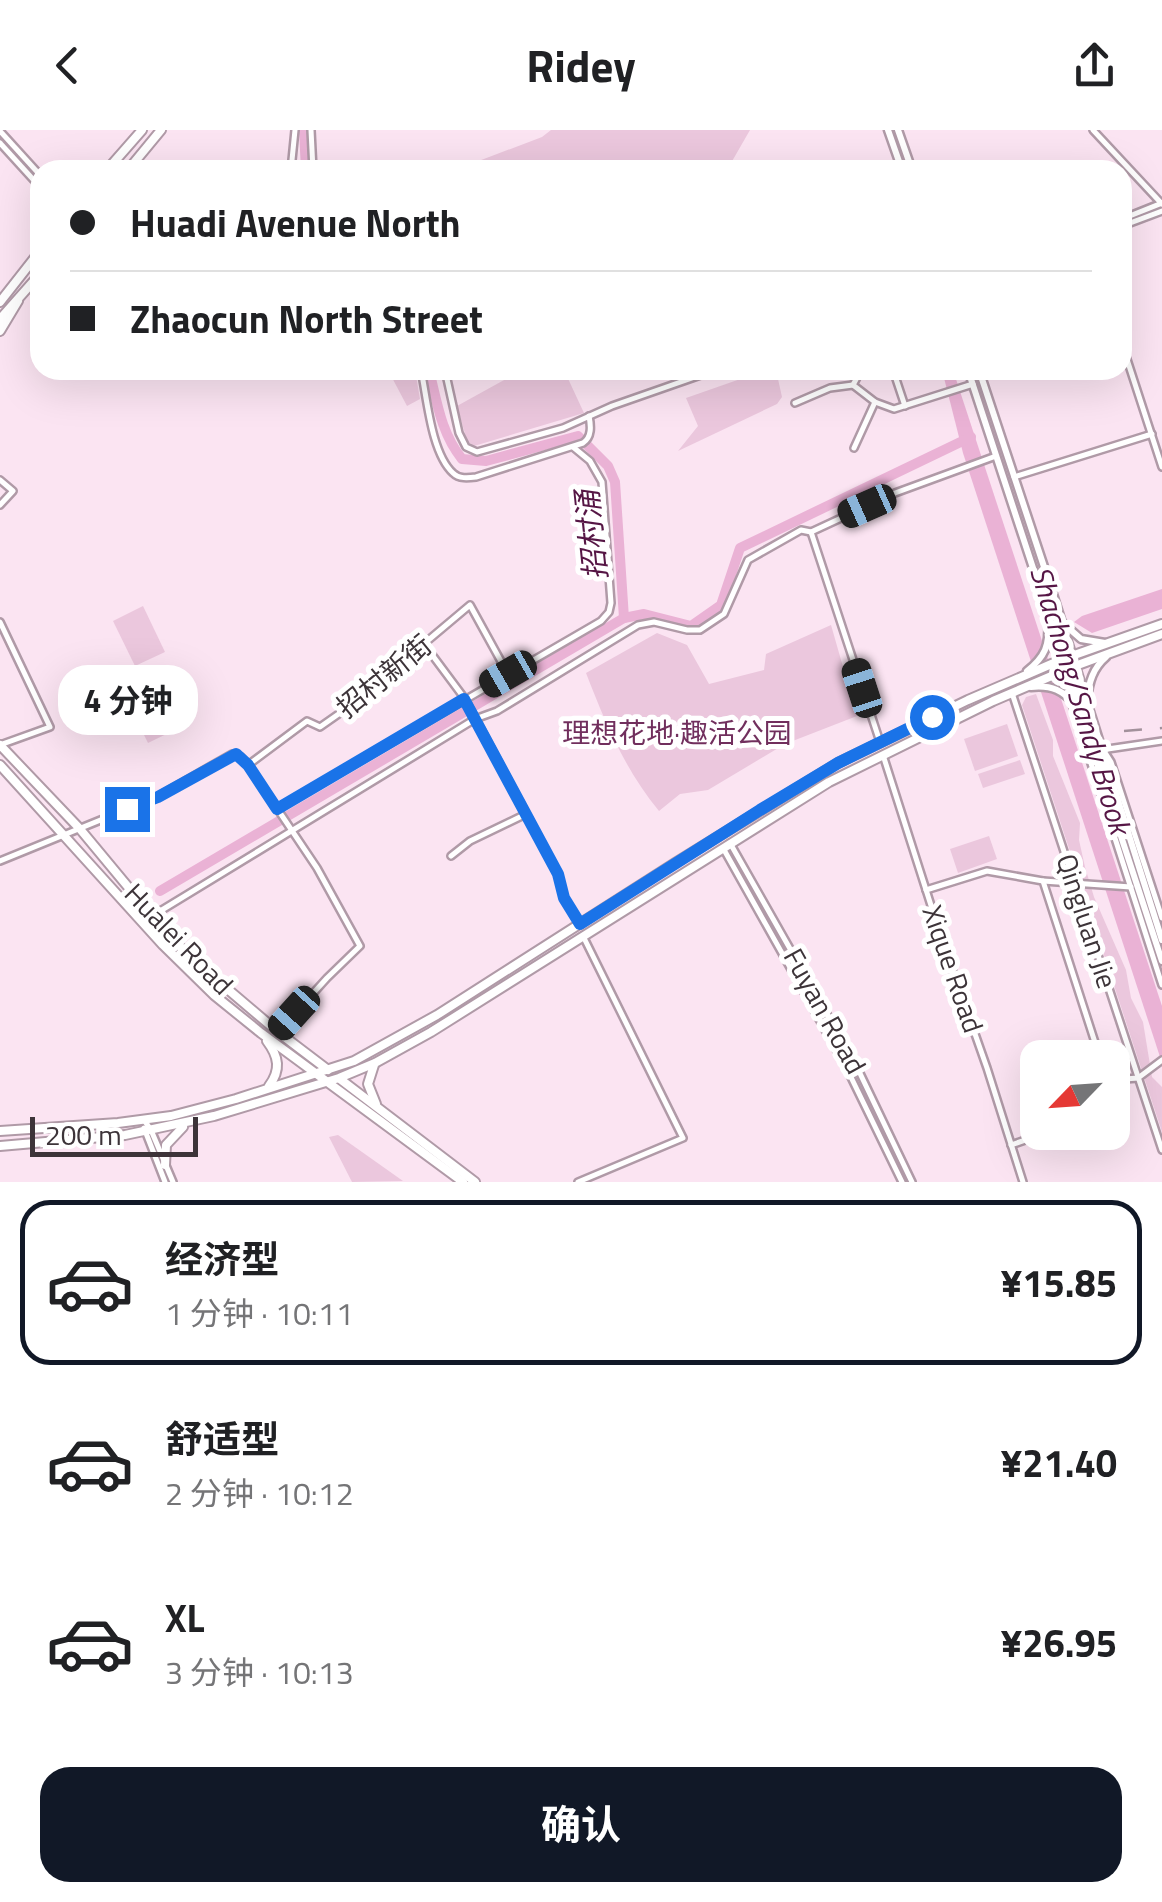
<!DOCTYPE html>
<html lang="zh">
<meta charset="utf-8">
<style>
:root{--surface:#fff;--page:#f2f2f2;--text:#202124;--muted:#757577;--line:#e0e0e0;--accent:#111827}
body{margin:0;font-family:"Titillium Web","Noto Sans SC",sans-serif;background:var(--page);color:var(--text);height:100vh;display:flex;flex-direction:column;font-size:38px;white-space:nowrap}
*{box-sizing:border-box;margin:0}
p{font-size:32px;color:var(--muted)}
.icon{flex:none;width:55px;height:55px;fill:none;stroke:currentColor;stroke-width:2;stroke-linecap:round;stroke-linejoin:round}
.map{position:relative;height:1052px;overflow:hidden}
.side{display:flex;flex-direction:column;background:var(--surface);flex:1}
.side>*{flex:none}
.top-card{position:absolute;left:30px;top:30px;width:1102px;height:220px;border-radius:30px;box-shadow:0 10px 40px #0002;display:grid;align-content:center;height:220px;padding:0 40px;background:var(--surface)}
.needle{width:65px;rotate:245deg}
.fabs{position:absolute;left:1020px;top:910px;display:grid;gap:20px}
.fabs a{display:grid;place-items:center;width:110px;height:110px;border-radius:20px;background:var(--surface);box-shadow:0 10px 40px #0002;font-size:50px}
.scale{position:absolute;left:30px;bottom:25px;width:168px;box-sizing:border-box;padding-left:10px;border:5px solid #3d3439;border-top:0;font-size:28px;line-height:35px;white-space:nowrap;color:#3d3439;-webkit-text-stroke:8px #fff;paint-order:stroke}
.end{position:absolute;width:45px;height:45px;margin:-22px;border:12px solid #1a73e8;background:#fff;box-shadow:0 0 0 5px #fff}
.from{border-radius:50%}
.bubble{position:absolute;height:70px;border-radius:30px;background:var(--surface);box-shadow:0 10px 40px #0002;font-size:32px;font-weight:700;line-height:70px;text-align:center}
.car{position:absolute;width:30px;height:60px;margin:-30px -15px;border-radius:12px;box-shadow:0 0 8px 2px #0007;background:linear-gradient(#222 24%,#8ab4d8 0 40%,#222 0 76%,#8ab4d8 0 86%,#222 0)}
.top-card b{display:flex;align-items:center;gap:35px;height:95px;font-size:38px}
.top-card b+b{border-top:2px solid var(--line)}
.top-card i{width:25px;height:25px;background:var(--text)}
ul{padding:18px 0 0;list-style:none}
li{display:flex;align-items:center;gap:30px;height:165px;margin:0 20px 15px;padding:0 20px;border:5px solid transparent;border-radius:30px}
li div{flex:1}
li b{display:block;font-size:38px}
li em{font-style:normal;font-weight:700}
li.active{border-color:var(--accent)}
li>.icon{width:90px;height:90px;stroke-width:1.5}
.primary-button{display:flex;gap:20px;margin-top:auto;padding:20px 40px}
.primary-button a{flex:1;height:115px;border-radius:30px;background:var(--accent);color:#fff;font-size:40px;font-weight:700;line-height:115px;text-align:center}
header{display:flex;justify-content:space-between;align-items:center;height:130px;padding:0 40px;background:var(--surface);font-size:45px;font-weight:700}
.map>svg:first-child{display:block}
.green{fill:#ebc7dd}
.water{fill:#eab2d5}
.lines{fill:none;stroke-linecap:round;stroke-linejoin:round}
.river{stroke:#eab2d5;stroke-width:10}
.minor-casing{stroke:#b09aa7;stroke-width:10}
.tertiary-casing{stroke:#b09aa7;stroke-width:10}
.secondary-casing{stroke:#b09aa7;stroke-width:11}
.primary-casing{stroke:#b09aa7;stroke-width:12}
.trunk-casing{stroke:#b09aa7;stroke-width:12}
.minor{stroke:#fff;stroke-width:5}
.tertiary{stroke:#fff;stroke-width:5}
.secondary{stroke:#fff;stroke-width:6}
.primary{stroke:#fff;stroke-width:8}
.trunk{stroke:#fff;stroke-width:8}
.rail{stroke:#a2919b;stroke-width:2.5;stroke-dasharray:18 18;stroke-linecap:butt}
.route{stroke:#1a73e8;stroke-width:12}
.labels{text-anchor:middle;stroke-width:10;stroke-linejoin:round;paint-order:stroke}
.street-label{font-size:28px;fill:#3d3439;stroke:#fff}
.park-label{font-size:28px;fill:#712f5d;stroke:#fff}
.water-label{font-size:30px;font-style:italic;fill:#561645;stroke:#fff}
</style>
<header><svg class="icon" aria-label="back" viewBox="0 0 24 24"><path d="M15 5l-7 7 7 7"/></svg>Ridey<svg class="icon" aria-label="share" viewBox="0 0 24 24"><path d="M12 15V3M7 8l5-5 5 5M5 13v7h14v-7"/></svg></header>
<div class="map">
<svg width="1162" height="1052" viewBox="0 0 1162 1052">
<rect width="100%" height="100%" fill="#fbe4f2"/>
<g class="green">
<polygon points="551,0 750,0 727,40 481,40 476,32 542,7"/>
<polygon points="388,240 415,240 420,269 407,276"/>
<polygon points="514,240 564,240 584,283 474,316 467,311 457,276 515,244"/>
<polygon points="766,240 776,240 782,267 777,274 678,321 698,296 686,268"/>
<polygon points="143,476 165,522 135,536 113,491"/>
<path d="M831 495 857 586 785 614 708 660 680 664 659 681C625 640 605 592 586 543L657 503 687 515 709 554 764 540 766 524Z"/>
<polygon points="179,561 193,591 148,613 133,583"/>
<polygon points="1036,564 1053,610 1053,626 1080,693 1079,710 1085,737 1094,767 1126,840 1131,868 1143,892 1152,947 1162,957 1162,1002 1022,575 1026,567"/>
<polygon points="1007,594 1018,626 975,641 964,609"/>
<polygon points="1020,630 1025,644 983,658 978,644"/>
<polygon points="989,706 997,729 958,743 950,719"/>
<polygon points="338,1005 403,1051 352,1052 329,1007"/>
</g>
<g class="water">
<polygon points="942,240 953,240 1162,876 1162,933 963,323"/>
<polygon points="1162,459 1162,479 1092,503 1074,492 1082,486"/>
</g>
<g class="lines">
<g class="river">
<polyline points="304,0 306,40"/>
<path d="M429 240C437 272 441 303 462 329L486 331 578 306 608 336 615 352 624 488"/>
<polyline points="160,761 624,488 644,484 691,496 721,475 740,418 971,307"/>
</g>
<defs>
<g id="minor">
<polyline points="311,0 313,40"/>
<polyline points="1093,0 1162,74"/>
<polyline points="291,40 295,0"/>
<polyline points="1122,214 1162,337"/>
<path d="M421 240C427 267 431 323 453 343 459 349 468 348 476 347L583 313C592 307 591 296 589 286"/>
<polyline points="445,240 459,303 466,317 477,322 563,298 612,276 715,240"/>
<polyline points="861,240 853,255 875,272 894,279 973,254"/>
<polyline points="893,240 905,276"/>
<polyline points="795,273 830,258 853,255"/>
<polyline points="854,318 875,272"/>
<polyline points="1014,347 1152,304"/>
<polyline points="0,350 13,361 0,375"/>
<polyline points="0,492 50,597 0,615"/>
<polyline points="424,514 465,569 558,744 564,768 580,795"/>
<polyline points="1012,563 1162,1020"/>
<polyline points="1071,571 1162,855"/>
<polyline points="880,612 811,402 895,363 996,326"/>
<polyline points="1104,621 1111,632 1162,788"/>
<polyline points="883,625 943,813 987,938 1023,1052"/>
<polyline points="248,635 307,591 320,597 350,576 470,475 508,544"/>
<polyline points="277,679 601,491 609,482 611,473 602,352 590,331 573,317"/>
<polyline points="451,726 470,711 526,684"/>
<polyline points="0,731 157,667 232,624 241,627 248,635 317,738 360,816 327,848 278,902"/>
<polyline points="1043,751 1131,757"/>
<polyline points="926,760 987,741 1043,751 1100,928"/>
<polyline points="152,786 475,589 497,581 638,495 654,492 687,500 700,500 724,484 748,430 801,400 811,402"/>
<polyline points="1112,950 1138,948 1162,930"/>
<polyline points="1011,1015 1048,1002"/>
<polyline points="578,1052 683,1008 583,806"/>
</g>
<g id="tertiary">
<polyline points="0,1 40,45"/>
<polyline points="0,13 40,57"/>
<polyline points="1122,89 1162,73"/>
<polyline points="1122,96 1162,81"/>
<polyline points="1101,620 1162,611"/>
<polyline points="730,713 856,935 912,1052"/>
<polyline points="723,718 847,939 902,1052"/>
<polyline points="144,990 151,1000 173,1052"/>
<polyline points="144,998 165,1052"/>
</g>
<g id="secondary">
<polyline points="888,0 902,40"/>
<polyline points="898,0 912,40"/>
<polyline points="968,240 1162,831"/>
<polyline points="979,240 1053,464 1162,810"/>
<polyline points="1064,494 1081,509 1105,513"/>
<path d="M1027 541C1045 527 1050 515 1048 492"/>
<path d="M1031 557C1052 555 1063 560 1076 576"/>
<path d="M1087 569C1089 552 1093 538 1106 527"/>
</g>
<g id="primary">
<polyline points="0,201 18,171"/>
<polyline points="0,615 80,699 158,793 191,828 278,902 328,940"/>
<polyline points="0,635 163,815 214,865 261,903 463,1052"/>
<path d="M267 911C279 927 281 940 269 956"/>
<polyline points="374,935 368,954 376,974"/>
<polyline points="340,949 475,1052"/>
<polyline points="0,1001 118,993 171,986 236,969 354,931 437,885 675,733 838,633 968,570 1063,529 1162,494"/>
<polyline points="0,1016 125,1005 214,986 339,948 375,933 431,902 829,652 993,571 1075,536 1162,504"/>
<polyline points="165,1035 166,1015 183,997"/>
</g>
<g id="trunk">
<polyline points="107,40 142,0"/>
<polyline points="128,40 161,0"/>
<polyline points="0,172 40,121"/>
<polyline points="0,189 40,144"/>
</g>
</defs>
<use href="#minor" class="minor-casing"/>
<use href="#tertiary" class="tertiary-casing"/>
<use href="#secondary" class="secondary-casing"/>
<use href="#primary" class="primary-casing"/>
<use href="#trunk" class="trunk-casing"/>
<use href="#minor" class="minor"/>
<use href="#tertiary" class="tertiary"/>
<use href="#secondary" class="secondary"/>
<use href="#primary" class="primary"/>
<use href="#trunk" class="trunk"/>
<polyline class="rail" points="1124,601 1162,598"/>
</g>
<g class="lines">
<polyline class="route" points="127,679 158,667 236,624 248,635 277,679 464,569 558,744 564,768 580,794 760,680 838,633 932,587"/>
</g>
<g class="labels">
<g class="street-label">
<text transform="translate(384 546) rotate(-39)" y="10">招村新街</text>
<text transform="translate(1087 791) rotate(72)" y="10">Qingluan Jie</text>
<text transform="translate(179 809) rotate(46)" y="10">Hualei Road</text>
<text transform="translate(953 839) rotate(71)" y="10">Xique Road</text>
<text transform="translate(825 881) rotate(61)" y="10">Fuyan Road</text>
</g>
<g class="park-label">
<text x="677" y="613">理想花地·趣活公园</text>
</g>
<g class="water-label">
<text transform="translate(592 405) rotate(-96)" y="10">招村涌</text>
<text transform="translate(1080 570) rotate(73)" y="10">Shachong/Sandy Brook</text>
</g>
</g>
</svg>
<div class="fabs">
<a><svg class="needle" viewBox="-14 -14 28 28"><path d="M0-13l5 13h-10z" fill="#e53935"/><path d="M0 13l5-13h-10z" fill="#757577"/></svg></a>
</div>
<div class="scale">200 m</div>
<i class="end from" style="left:932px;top:587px"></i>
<i class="end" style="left:127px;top:679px"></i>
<div class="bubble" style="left:58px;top:535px;width:140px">4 分钟</div>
<i class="car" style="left:867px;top:376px;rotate:246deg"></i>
<i class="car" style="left:508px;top:544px;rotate:240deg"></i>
<i class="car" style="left:862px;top:558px;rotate:342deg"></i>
<i class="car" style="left:294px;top:883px;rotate:222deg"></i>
<div class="top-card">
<b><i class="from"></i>Huadi Avenue North</b>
<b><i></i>Zhaocun North Street</b>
</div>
</div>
<section class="side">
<ul>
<li class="active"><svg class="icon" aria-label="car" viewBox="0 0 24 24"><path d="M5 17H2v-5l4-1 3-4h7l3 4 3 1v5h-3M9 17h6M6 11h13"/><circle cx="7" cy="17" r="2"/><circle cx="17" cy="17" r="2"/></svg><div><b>经济型</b><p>1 分钟 · 10:11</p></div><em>¥15.85</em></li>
<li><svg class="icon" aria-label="car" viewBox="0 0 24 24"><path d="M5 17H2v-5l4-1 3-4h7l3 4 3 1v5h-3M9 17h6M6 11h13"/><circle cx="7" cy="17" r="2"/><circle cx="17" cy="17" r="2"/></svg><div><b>舒适型</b><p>2 分钟 · 10:12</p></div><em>¥21.40</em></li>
<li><svg class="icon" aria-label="car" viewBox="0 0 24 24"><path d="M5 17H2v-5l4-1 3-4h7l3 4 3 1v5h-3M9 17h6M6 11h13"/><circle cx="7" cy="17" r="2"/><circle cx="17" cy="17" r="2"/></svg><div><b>XL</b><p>3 分钟 · 10:13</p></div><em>¥26.95</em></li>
</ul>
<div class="primary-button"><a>确认</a></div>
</section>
